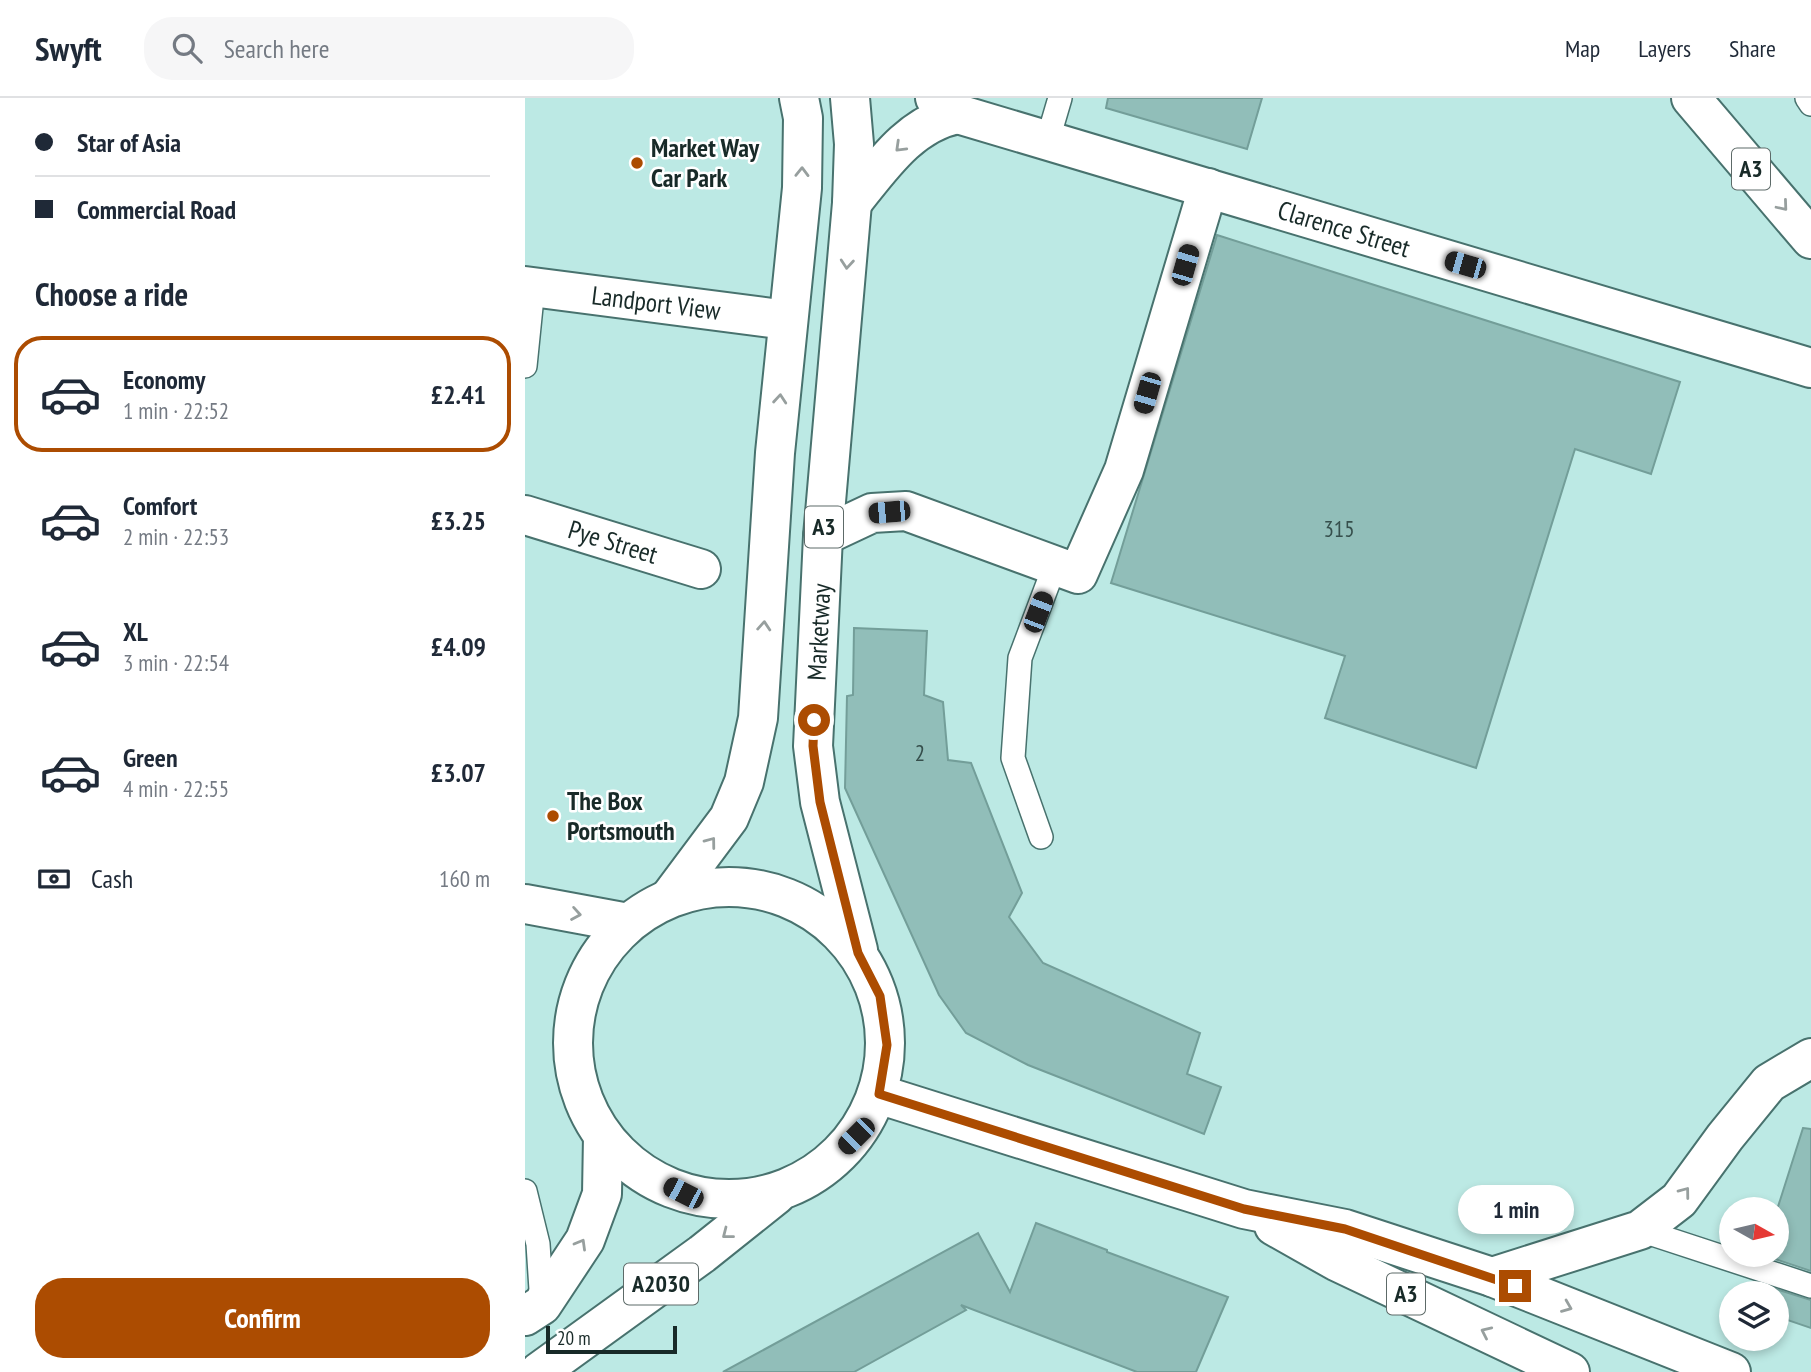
<!DOCTYPE html>
<meta charset="utf-8">
<style>
:root{--surface:#fff;--page:#f6f6f7;--text:#1f2937;--muted:#747a83;--line:#e0e1e3;--accent:#ac4c01}
body{margin:0;font-family:"PT Sans Narrow",sans-serif;background:var(--page);color:var(--text);height:100vh;display:flex;flex-direction:column;font-size:26px;white-space:nowrap}
*{box-sizing:border-box;margin:0}
p{font-size:23px;color:var(--muted)}
.icon{flex:none;width:38px;height:38px;fill:none;stroke:currentColor;stroke-width:2;stroke-linecap:round;stroke-linejoin:round}
.map{position:relative;flex:1;overflow:hidden}
.sheet{display:flex;flex-direction:column;background:var(--surface);width:525px}
.sheet>*{flex:none}
.hud{display:grid;align-content:center;height:154px;padding:0 35px;background:var(--surface)}
.needle{width:46px;rotate:98deg}
.fabs{position:absolute;left:1194px;top:1099px;display:grid;gap:14px}
.fabs a{display:grid;place-items:center;width:70px;height:70px;border-radius:50%;background:var(--surface);box-shadow:0 4px 10px #0003;font-size:35px}
.scale{position:absolute;left:21px;bottom:18px;width:131px;box-sizing:border-box;padding-left:7px;border:4px solid #182a28;border-top:0;font-size:19px;line-height:24px;white-space:nowrap;color:#182a28;-webkit-text-stroke:5px #fff;paint-order:stroke}
.end{position:absolute;width:32px;height:32px;margin:-16px;border:9px solid #ac4c01;background:#fff;box-shadow:0 0 0 4px #fff}
.from{border-radius:50%}
.bubble{position:absolute;height:49px;border-radius:24px;background:var(--surface);box-shadow:0 4px 10px #0003;font-size:23px;font-weight:800;line-height:49px;text-align:center}
.car{position:absolute;width:21px;height:42px;margin:-21px -10px;border-radius:9px;box-shadow:0 0 5px 2px #0007;background:linear-gradient(#222 24%,#8ab4d8 0 40%,#222 0 76%,#8ab4d8 0 86%,#222 0)}
.hud b{display:flex;align-items:center;gap:24px;height:66px;font-size:26px}
.hud b+b{border-top:2px solid var(--line)}
.hud i{width:18px;height:18px;background:var(--text)}
ul{padding:0;list-style:none}
li{display:flex;align-items:center;gap:21px;height:116px;margin:0 14px 10px;padding:0 21px;border:4px solid transparent;border-radius:28px}
li div{flex:1}
li b{display:block;font-size:26px}
li em{font-style:normal;font-weight:800}
li.selected{border-color:var(--accent)}
li>.icon{width:63px;height:63px;stroke-width:1.5}
h2{padding:0 35px;font-size:32px;line-height:84px}
.pay{display:flex;align-items:center;gap:18px;height:77px;padding:0 35px;font-size:26px}
.pay p{margin-inline-start:auto}
.cta{display:flex;gap:14px;margin-top:auto;padding:14px 35px}
.cta a{flex:1;height:80px;border-radius:28px;background:var(--accent);color:#fff;font-size:28px;font-weight:800;line-height:80px;text-align:center}
header{display:flex;align-items:center;gap:42px;box-sizing:border-box;height:98px;padding:0 35px;background:var(--surface);border-bottom:2px solid var(--line)}
header strong{font-size:33px}
nav{display:flex;gap:38px;margin-inline-start:auto;font-size:24px}
.search{width:490px;height:63px;background:var(--page);display:flex;align-items:center;gap:18px;box-sizing:border-box;padding:0 24px;border-radius:28px;color:var(--muted);font-size:26px}
main{display:flex;flex:1;min-height:0}
.map>svg:first-child{display:block}
.building{fill:#91beb9;stroke:#739e99;stroke-width:2}
.lines{fill:none;stroke-linecap:round;stroke-linejoin:round}
.service-casing{stroke:#48726e;stroke-width:26}
.minor-casing{stroke:#48726e;stroke-width:42}
.primary-casing{stroke:#48726e;stroke-width:42}
.service{stroke:#fff;stroke-width:23}
.minor{stroke:#fff;stroke-width:38}
.primary{stroke:#fff;stroke-width:38}
.oneway{stroke:#979f9e}
.route{stroke:#ac4c01;stroke-width:9}
.poi-dot{fill:#ac4c01;stroke:#fff;stroke-width:2.5}
.labels{text-anchor:middle;stroke-width:5;stroke-linejoin:round;paint-order:stroke}
.number-label{font-size:23px;fill:#364f4c}
.shield{fill:#fff;stroke:#5d6a68;stroke-width:2}
.shield-label{font-size:24px;font-weight:bold;fill:#182a28}
.poi-label{font-size:26px;font-weight:bold;fill:#182a28;stroke:#fff;text-anchor:start}
.street-label{font-size:26px;fill:#182a28;stroke:#fff}
</style>
<header>
<strong>Swyft</strong>
<div class="search"><svg class="icon" aria-label="search" viewBox="0 0 24 24"><circle cx="10" cy="10" r="6"/><path d="M15 15l6 6"/></svg>Search here</div>
<nav><a>Map</a><a>Layers</a><a>Share</a></nav>
</header>
<main>
<section class="sheet">
<div class="hud">
<b><i class="from"></i>Star of Asia</b>
<b><i></i>Commercial Road</b>
</div>
<h2>Choose a ride</h2>
<ul>
<li class="selected"><svg class="icon" aria-label="car" viewBox="0 0 24 24"><path d="M5 17H2v-5l4-1 3-4h7l3 4 3 1v5h-3M9 17h6M6 11h13"/><circle cx="7" cy="17" r="2"/><circle cx="17" cy="17" r="2"/></svg><div><b>Economy</b><p>1 min · 22:52</p></div><em>£2.41</em></li>
<li><svg class="icon" aria-label="car" viewBox="0 0 24 24"><path d="M5 17H2v-5l4-1 3-4h7l3 4 3 1v5h-3M9 17h6M6 11h13"/><circle cx="7" cy="17" r="2"/><circle cx="17" cy="17" r="2"/></svg><div><b>Comfort</b><p>2 min · 22:53</p></div><em>£3.25</em></li>
<li><svg class="icon" aria-label="car" viewBox="0 0 24 24"><path d="M5 17H2v-5l4-1 3-4h7l3 4 3 1v5h-3M9 17h6M6 11h13"/><circle cx="7" cy="17" r="2"/><circle cx="17" cy="17" r="2"/></svg><div><b>XL</b><p>3 min · 22:54</p></div><em>£4.09</em></li>
<li><svg class="icon" aria-label="car" viewBox="0 0 24 24"><path d="M5 17H2v-5l4-1 3-4h7l3 4 3 1v5h-3M9 17h6M6 11h13"/><circle cx="7" cy="17" r="2"/><circle cx="17" cy="17" r="2"/></svg><div><b>Green</b><p>4 min · 22:55</p></div><em>£3.07</em></li>
</ul>
<div class="pay"><svg class="icon" aria-label="cash" viewBox="0 0 24 24"><path d="M3 7h18v10H3z"/><circle cx="12" cy="12" r="2"/></svg>Cash<p>160 m</p></div>
<div class="cta"><a>Confirm</a></div>
</section>
<div class="map">
<svg width="1286" height="1274" viewBox="0 0 1286 1274">
<rect width="100%" height="100%" fill="#bce9e4"/>
<g class="building">
<polygon points="583,0 737,0 722,51 581,10"/>
<polygon points="692,137 1155,284 1126,376 1050,351 951,670 800,620 820,558 586,485"/>
<polygon points="329,530 402,533 399,597 418,604 423,662 446,665 497,795 484,819 518,865 675,935 662,976 696,989 679,1036 503,967 441,935 414,897 320,690 322,598 328,597"/>
<polygon points="1278,1030 1286,1031 1286,1173 1238,1157 1251,1157 1251,1115"/>
<polygon points="511,1125 582,1152 582,1154 703,1199 671,1274 612,1274 436,1207 441,1212 329,1274 198,1274 453,1135 485,1194"/>
<polygon points="1229,1184 1286,1202 1286,1230 1251,1218 1251,1195 1226,1195"/>
</g>
<g class="lines">
<defs>
<g id="service">
<polyline points="1282,0 1286,6"/>
<polyline points="523,41 535,0"/>
<polyline points="0,268 8,189"/>
<polyline points="516,739 488,660 495,560 530,467"/>
<polyline points="0,1093 13,1146 17,1207"/>
<polyline points="1115,1132 1286,1188"/>
</g>
<g id="minor">
<polyline points="410,0 433,16 1286,270"/>
<path d="M327 105C356 69 385 25 433 16"/>
<polyline points="0,188 262,222"/>
<polyline points="0,417 176,471"/>
<polyline points="298,438 347,415 381,413 553,476 599,372 683,90"/>
<polyline points="0,806 103,825"/>
<polyline points="967,1179 1115,1132 1154,1102 1200,1039 1244,985 1286,960"/>
</g>
<g id="primary">
<polyline points="325,0 329,46 327,105 298,438 288,648 295,704 333,852"/>
<polyline points="1166,0 1286,141"/>
<circle cx="204" cy="945" r="156"/>
<polyline points="145,799 204,720 219,684 233,620 250,355 277,90 278,20 274,0"/>
<polyline points="353,996 719,1111 820,1131 967,1179 1206,1274"/>
<polyline points="749,1128 811,1163 1045,1274"/>
<polyline points="0,1218 17,1207 60,1142 77,1096 78,1038"/>
<polyline points="14,1274 177,1156 251,1097"/>
</g>
</defs>
<use href="#service" class="service-casing"/>
<use href="#minor" class="minor-casing"/>
<use href="#primary" class="primary-casing"/>
<use href="#service" class="service"/>
<use href="#minor" class="minor"/>
<use href="#primary" class="primary"/>
</g>
<defs><path id="oneway-chevron" d="M-2-3.5L2.5 0L-2 3.5" fill="none" stroke-width="1.6" stroke-linecap="round" stroke-linejoin="round" transform="scale(1.75)"/></defs>
<g class="oneway">
<use href="#oneway-chevron" transform="translate(375 49) rotate(136)"/>
<use href="#oneway-chevron" transform="translate(277 74) rotate(-89)"/>
<use href="#oneway-chevron" transform="translate(1258 108) rotate(50)"/>
<use href="#oneway-chevron" transform="translate(322 166) rotate(95)"/>
<use href="#oneway-chevron" transform="translate(255 301) rotate(-85)"/>
<use href="#oneway-chevron" transform="translate(239 528) rotate(-86)"/>
<use href="#oneway-chevron" transform="translate(186 744) rotate(-53)"/>
<use href="#oneway-chevron" transform="translate(51 816) rotate(10)"/>
<use href="#oneway-chevron" transform="translate(1160 1094) rotate(-53)"/>
<use href="#oneway-chevron" transform="translate(202 1136) rotate(142)"/>
<use href="#oneway-chevron" transform="translate(56 1146) rotate(-60)"/>
<use href="#oneway-chevron" transform="translate(1042 1209) rotate(22)"/>
<use href="#oneway-chevron" transform="translate(961 1234) rotate(-155)"/>
</g>
<g class="lines">
<polyline class="route" points="289,622 288,648 295,704 333,855 355,898 362,947 354,996 719,1111 820,1131 990,1188"/>
</g>
<g class="poi-dot">
<circle cx="112" cy="65" r="7"/>
<circle cx="28" cy="718" r="7"/>
</g>
<g class="labels">
<g class="number-label">
<text x="814" y="439">315</text>
<text x="395" y="663">2</text>
</g>
<g class="shield">
<rect x="1207" y="50.5" width="38" height="41" rx="5"/>
<rect x="280" y="408.5" width="38" height="41" rx="5"/>
<rect x="99" y="1165.5" width="74" height="41" rx="5"/>
<rect x="862" y="1175.5" width="38" height="41" rx="5"/>
</g>
<g class="shield-label">
<text x="1226" y="79">A3</text>
<text x="299" y="437">A3</text>
<text x="136" y="1194">A2030</text>
<text x="881" y="1204">A3</text>
</g>
<g class="poi-label">
<text x="126" y="59">Market Way<tspan x="126" dy="30">Car Park</tspan></text>
<text x="42" y="712">The Box<tspan x="42" dy="30">Portsmouth</tspan></text>
</g>
<g class="street-label">
<text transform="translate(819 131) rotate(17)" y="9">Clarence Street</text>
<text transform="translate(131 205) rotate(7)" y="9">Landport View</text>
<text transform="translate(88 444) rotate(17)" y="9">Pye Street</text>
<text transform="translate(294 534) rotate(-87)" y="9">Marketway</text>
</g>
</g>
</svg>
<div class="fabs">
<a><svg class="needle" viewBox="-14 -14 28 28"><path d="M0-13l5 13h-10z" fill="#e53935"/><path d="M0 13l5-13h-10z" fill="#747a83"/></svg></a>
<a><svg class="icon" aria-label="layers" viewBox="0 0 24 24"><path d="M12 4l9 5-9 5-9-5zM3 14l9 5 9-5"/></svg></a>
</div>
<div class="scale">20 m</div>
<i class="end from" style="left:289px;top:622px"></i>
<i class="end" style="left:990px;top:1188px"></i>
<div class="bubble" style="left:933px;top:1087px;width:116px">1 min</div>
<i class="car" style="left:660px;top:167px;rotate:16deg"></i>
<i class="car" style="left:940px;top:167px;rotate:286deg"></i>
<i class="car" style="left:622px;top:295px;rotate:196deg"></i>
<i class="car" style="left:364px;top:414px;rotate:265deg"></i>
<i class="car" style="left:513px;top:514px;rotate:21deg"></i>
<i class="car" style="left:331px;top:1038px;rotate:225deg"></i>
<i class="car" style="left:158px;top:1095px;rotate:297deg"></i>
</div>
</main>
